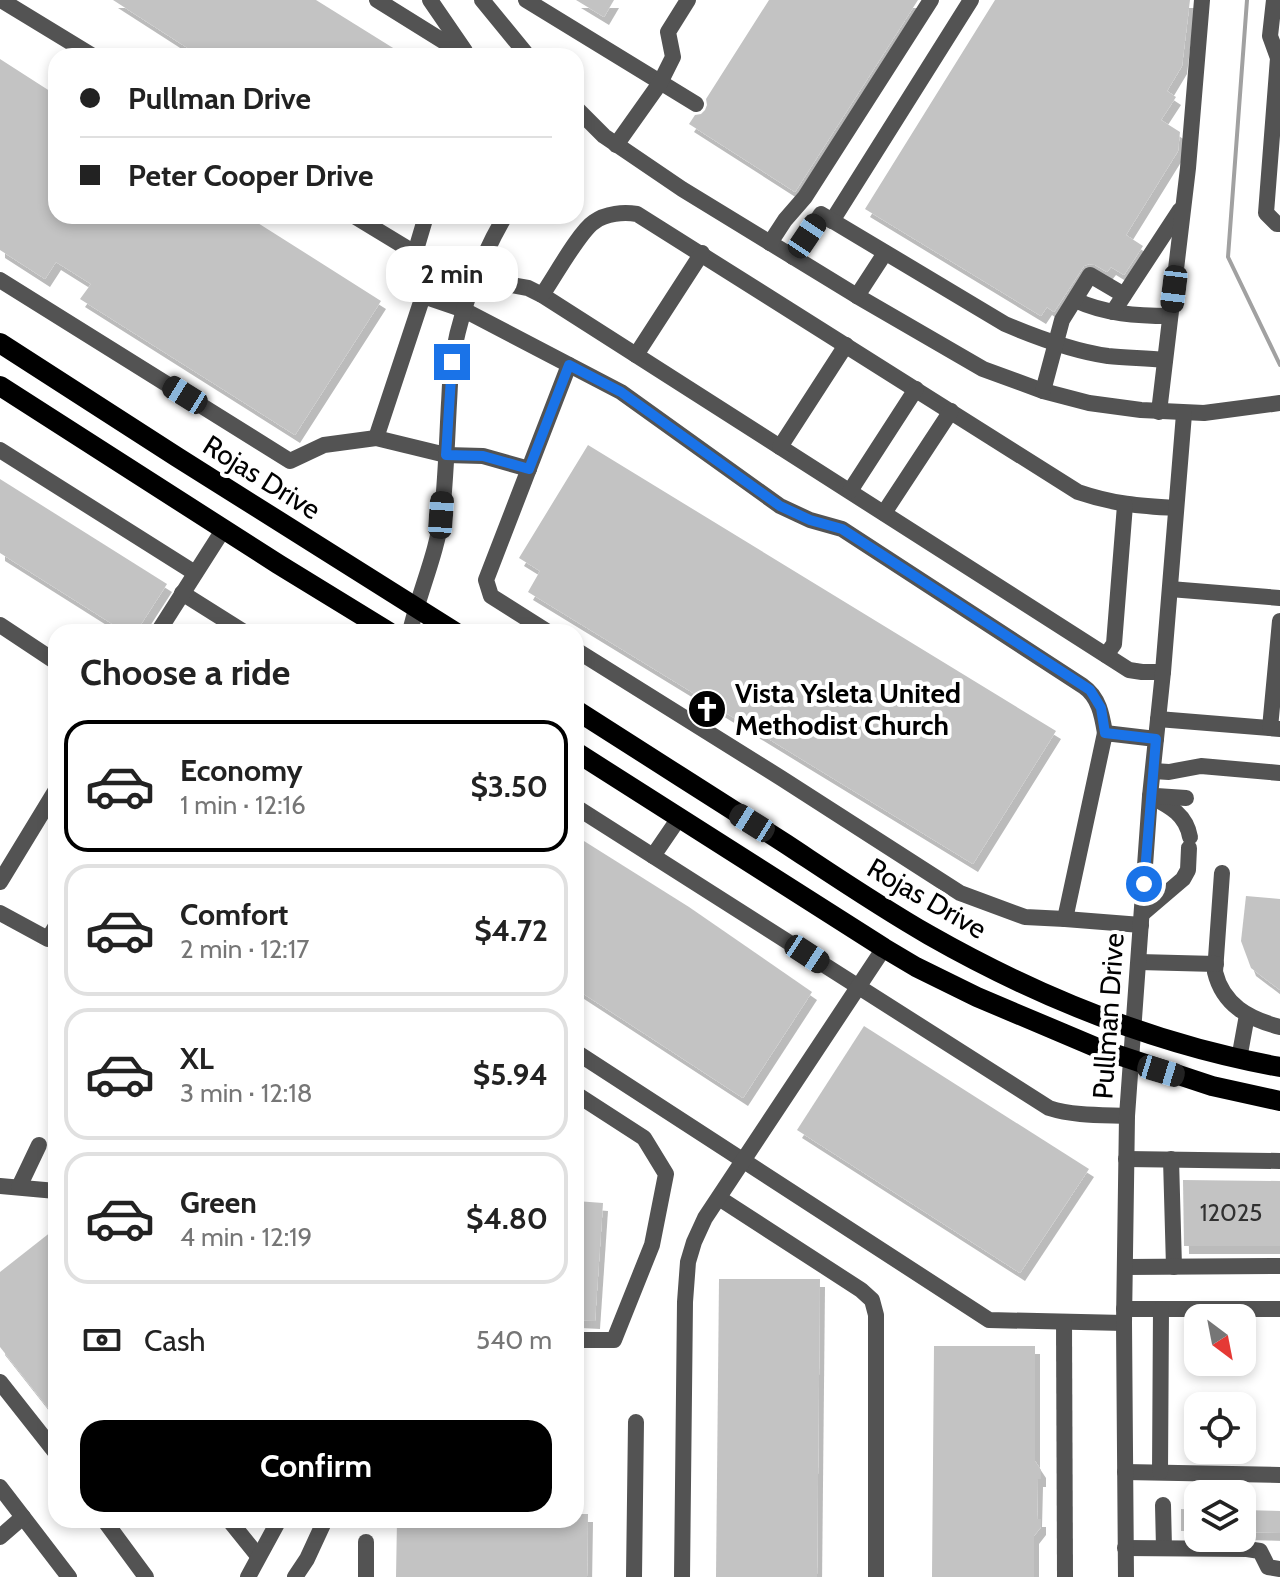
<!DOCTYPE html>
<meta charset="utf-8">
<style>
:root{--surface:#fff;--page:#f2f2f2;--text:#222;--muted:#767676;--line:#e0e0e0;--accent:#000}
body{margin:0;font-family:Cabin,sans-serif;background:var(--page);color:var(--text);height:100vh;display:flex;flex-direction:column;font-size:30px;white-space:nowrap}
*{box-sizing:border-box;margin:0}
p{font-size:26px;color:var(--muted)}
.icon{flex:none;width:44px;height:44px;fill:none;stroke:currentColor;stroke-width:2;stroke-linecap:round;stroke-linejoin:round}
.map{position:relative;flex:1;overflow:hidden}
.sheet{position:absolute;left:48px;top:624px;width:536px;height:904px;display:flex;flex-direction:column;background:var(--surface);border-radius:24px;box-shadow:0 4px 12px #0003}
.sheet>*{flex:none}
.hud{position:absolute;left:48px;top:48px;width:536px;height:176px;border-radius:24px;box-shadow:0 4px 12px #0003;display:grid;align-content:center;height:176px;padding:0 32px;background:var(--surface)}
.needle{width:52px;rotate:148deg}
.fabs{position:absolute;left:1184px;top:1304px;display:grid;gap:16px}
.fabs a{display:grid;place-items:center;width:72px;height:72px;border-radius:16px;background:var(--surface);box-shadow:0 4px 12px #0003;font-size:40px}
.end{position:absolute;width:36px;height:36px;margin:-18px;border:10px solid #1a73e8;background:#fff;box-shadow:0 0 0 4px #fff}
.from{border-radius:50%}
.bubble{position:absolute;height:56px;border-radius:24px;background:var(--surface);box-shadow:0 4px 12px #0003;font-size:26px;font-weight:800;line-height:56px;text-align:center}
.car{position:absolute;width:24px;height:48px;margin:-24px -12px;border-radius:10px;box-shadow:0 0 6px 2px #0007;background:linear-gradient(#222 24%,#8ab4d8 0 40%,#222 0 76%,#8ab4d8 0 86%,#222 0)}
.hud b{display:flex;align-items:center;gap:28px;height:76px;font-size:30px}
.hud b+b{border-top:2px solid var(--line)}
.hud i{width:20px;height:20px;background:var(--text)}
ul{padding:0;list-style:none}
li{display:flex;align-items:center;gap:24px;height:132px;margin:0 16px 12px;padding:0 16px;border:4px solid var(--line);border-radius:24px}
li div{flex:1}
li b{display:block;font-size:30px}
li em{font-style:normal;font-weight:800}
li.current{border-color:var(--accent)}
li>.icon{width:72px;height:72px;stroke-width:1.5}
h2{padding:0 32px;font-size:36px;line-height:96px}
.pay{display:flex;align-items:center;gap:20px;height:88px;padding:0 32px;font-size:30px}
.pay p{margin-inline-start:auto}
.button{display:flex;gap:16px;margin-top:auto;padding:16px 32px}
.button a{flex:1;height:92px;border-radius:24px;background:var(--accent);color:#fff;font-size:32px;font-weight:800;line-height:92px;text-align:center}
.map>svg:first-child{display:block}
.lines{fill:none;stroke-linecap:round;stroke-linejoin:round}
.stream{stroke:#a1a1a1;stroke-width:4}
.building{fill:#c3c3c3;filter:url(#shadow)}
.minor{stroke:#535353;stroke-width:16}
.major{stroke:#000;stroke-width:20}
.route{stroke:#1a73e8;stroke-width:10}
.labels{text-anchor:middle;stroke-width:8;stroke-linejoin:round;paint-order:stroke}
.number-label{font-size:24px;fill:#313131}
.street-label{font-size:28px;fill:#000;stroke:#fff}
.poi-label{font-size:28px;font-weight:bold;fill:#000;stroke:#fff;text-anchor:start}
</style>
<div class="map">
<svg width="1280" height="1577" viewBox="0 0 1280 1577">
<defs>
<filter id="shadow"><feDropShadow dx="5" dy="8" stdDeviation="0" flood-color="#0004"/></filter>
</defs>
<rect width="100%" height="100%" fill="#fff"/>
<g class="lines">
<polyline class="stream" points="1247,0 1228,257 1280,365"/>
</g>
<g class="building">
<polygon points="113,0 316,0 406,56 200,56"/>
<polygon points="576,0 614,0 604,17"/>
<polygon points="769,0 918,0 795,192 689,124 695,115 701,114 705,110 707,105 706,99"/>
<polygon points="995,0 1190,0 1182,66 1167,91 1176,97 1161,120 1180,132 1178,151 1126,235 1143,246 1124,275 1111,267 1107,272 1095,265 1089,264 1084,266 1054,312 1047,307 1041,316 865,209"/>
<polygon points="0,59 56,95 56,216 247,216 381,301 295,435 80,299 91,284 56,262 45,279 0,250"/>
<polygon points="588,445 1056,731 973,864 528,592 540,571 519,558"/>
<polygon points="0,479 167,584 136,632 125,632 0,553"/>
<polygon points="576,836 689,907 812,992 743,1098 576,989"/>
<polygon points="1246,896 1280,899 1280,990 1251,968 1241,941"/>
<polygon points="864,1026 1089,1169 1020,1273 797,1130"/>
<polygon points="1183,1180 1280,1181 1280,1246 1184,1246"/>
<polygon points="576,1201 603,1203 595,1321 576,1320"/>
<polygon points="56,1228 56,1418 0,1347 0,1272"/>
<polygon points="719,1279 820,1279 817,1577 716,1577"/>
<polygon points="934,1346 1035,1346 1035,1461 1041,1470 1041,1479 1038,1479 1037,1519 1041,1519 1041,1527 1034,1536 1034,1577 932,1577"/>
<polygon points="1181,1509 1198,1510 1198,1531 1181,1531"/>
<polygon points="1242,1510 1280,1511 1280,1533 1242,1532"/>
<polygon points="576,1514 588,1514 587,1577 396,1577 397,1520 576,1520"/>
</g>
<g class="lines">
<g class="minor">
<polyline points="1,0 93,56"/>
<polyline points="377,0 467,56"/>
<polyline points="430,0 465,51"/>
<polyline points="482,0 528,56"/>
<polyline points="526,0 696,104"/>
<polyline points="1274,0 1270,36 1278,58 1266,213 1277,224 1280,224"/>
<polyline points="576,108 604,136 682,189 857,296 983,369 1043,391 1089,403 1141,410 1204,413 1280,403"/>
<polyline points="616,145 660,83 673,57 668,32 688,0"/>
<polyline points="354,216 415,253"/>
<polyline points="832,221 971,0"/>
<polyline points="770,243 785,220 805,197 931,0"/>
<path d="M793 257 821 214 1005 324C1038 338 1073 351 1108 356 1127 358 1146 358 1165 360"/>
<polyline points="477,271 500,283 528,288 542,295 1129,670 1142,672 1163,672"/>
<polyline points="0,280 290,461 324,445 376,438 446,455 483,456 529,469"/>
<path d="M542 295C554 278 579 232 594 222 606 213 624 212 637 214L1078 492C1113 504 1139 506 1176 508"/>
<polyline points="423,296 415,253 426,216"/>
<polyline points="857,296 885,253"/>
<path d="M1075 300C1105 314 1137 316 1170 316"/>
<polyline points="1113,312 1180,210"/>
<polyline points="636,355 702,253"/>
<polyline points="1043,391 1062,320 1090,275 1124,295"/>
<polyline points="1159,412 1188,168 1202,0"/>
<path d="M376 438 423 296 464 310 621 392 780 506 810 520 842 529 1083 686C1099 697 1102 715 1105 733"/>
<polyline points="780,447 846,345"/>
<polyline points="0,450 195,573"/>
<polyline points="850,491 916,389"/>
<polyline points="884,513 951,411"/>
<polyline points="1170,589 1280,598"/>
<polyline points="182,593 244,632"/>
<polyline points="0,625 56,662"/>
<polyline points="158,632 223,530"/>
<path d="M410 632C419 592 437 554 442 513 446 477 447 439 449 403 450 388 450 374 452 360 461 308 479 261 505 216"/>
<polyline points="548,632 491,596 486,580 569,365"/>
<polyline points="576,650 781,778 960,893 1025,917 1065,919"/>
<polyline points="1106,655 1114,644 1125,505"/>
<polyline points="1158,719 1280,729"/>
<polyline points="1270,728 1280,621"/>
<polyline points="1153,771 1169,772 1201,766 1280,773"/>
<path d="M1150 796C1169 806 1186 814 1190 837"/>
<polyline points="1156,796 1186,798"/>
<path d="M576 807 1049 1108C1074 1116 1101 1115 1127 1116"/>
<polyline points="653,856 679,818"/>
<path d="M1222 873 1215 972C1223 1005 1249 1019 1280 1027"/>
<polyline points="0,882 56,790"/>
<polyline points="0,913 48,939 56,926"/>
<polyline points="1142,914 1183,879 1188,870 1189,848"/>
<polyline points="1141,925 1065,919 1105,733 1156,739"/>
<polyline points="1139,962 1216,964"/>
<polyline points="576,1052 989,1320 1124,1323"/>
<polyline points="1239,1059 1247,1015"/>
<polyline points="576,1094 644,1138 666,1174 652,1245 614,1340 576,1340"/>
<polyline points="1126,1159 1280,1161"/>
<polyline points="1171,1159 1174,1267"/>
<polyline points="0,1186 56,1191"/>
<polyline points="19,1187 39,1145"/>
<polyline points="719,1198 861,1290 872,1300 876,1315 876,1577"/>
<polyline points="1125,1267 1280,1266"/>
<polyline points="1124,1309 1280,1309"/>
<polyline points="1064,1322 1065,1577"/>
<polyline points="0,1382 56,1453"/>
<polyline points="1125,1472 1280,1475"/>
<polyline points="1160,1472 1161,1309"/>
<polyline points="0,1487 69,1577"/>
<polyline points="1163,1505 1164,1548"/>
<polyline points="104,1520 146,1577"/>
<polyline points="229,1520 258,1556"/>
<polyline points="0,1537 23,1517"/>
<polyline points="1125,1548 1247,1549 1260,1551 1268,1567 1280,1569"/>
<polyline points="248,1577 279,1520"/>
<polyline points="295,1577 307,1559 325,1520"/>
<polyline points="366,1577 366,1542"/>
<polyline points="634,1577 636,1422"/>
<polyline points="682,1577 685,1302 688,1262 694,1242 705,1218 884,948"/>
<polyline points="1126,1577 1124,1323 1127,1116 1150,796 1163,672 1184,414"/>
</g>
<g class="major">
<polyline points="0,343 177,457 455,632"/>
<polyline points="0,386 278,564 389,632"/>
<path d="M576 710C646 755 716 799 786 844 833 875 880 907 929 935 1038 997 1157 1045 1280 1067"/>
<polyline points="576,752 884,948 916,967 977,997 1100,1049 1212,1086 1280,1101"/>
</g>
</g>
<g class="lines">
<polyline class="route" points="452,362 446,455 483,456 529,469 569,365 621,392 780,506 810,520 842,529 1090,690 1101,708 1105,733 1156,739 1144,884"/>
</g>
<defs>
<symbol id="church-disc" viewBox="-11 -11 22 22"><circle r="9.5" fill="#000" stroke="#fff"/><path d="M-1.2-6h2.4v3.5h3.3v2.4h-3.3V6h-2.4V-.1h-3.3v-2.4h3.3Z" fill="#fff"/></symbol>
</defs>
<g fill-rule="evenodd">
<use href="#church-disc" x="685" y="687" width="44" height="44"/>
</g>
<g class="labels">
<g class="number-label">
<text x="1231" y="1221">12025</text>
</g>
<g class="street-label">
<text transform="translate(262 477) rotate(32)" y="10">Rojas Drive</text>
<text transform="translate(927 898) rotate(30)" y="10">Rojas Drive</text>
<text transform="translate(1108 1016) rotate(-86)" y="10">Pullman Drive</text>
</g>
<g class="poi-label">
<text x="735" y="703">Vista Ysleta United<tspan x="735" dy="32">Methodist Church</tspan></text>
</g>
</g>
</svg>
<div class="fabs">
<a><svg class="needle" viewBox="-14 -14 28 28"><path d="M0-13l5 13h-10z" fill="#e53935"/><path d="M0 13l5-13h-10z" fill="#767676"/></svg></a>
<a><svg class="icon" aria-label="locate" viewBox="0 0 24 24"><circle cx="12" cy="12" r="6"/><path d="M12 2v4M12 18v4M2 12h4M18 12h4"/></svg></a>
<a><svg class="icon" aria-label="layers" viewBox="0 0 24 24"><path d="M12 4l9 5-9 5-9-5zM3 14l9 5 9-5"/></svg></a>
</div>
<i class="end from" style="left:1144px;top:884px"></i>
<i class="end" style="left:452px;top:362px"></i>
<div class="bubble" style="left:386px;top:246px;width:132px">2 min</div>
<i class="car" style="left:807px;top:236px;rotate:34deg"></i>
<i class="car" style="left:1174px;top:289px;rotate:187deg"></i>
<i class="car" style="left:185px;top:395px;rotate:302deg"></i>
<i class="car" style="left:441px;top:515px;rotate:4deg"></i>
<i class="car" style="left:752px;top:823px;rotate:302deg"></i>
<i class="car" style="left:807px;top:954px;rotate:123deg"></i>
<i class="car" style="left:1161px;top:1071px;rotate:107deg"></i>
<div class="hud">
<b><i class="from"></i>Pullman Drive</b>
<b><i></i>Peter Cooper Drive</b>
</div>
<section class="sheet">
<h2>Choose a ride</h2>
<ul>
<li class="current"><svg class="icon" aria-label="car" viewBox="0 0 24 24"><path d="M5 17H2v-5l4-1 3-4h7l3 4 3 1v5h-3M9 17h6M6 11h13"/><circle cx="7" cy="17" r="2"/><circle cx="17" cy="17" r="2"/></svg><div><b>Economy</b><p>1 min · 12:16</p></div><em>$3.50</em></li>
<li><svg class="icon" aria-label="car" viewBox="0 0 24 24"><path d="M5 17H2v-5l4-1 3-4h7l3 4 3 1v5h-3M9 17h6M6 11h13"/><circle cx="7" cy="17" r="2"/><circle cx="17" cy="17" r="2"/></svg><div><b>Comfort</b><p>2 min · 12:17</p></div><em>$4.72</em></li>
<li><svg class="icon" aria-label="car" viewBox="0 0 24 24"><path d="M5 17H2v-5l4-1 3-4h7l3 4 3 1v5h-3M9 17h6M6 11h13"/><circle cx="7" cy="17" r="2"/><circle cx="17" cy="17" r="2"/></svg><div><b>XL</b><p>3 min · 12:18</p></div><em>$5.94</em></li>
<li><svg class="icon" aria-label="car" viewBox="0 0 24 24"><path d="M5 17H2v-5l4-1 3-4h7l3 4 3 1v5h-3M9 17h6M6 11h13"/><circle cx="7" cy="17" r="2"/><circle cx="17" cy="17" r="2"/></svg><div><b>Green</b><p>4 min · 12:19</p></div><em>$4.80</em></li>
</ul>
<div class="pay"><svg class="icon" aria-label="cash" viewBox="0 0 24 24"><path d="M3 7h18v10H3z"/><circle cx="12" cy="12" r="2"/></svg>Cash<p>540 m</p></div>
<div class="button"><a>Confirm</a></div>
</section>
</div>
